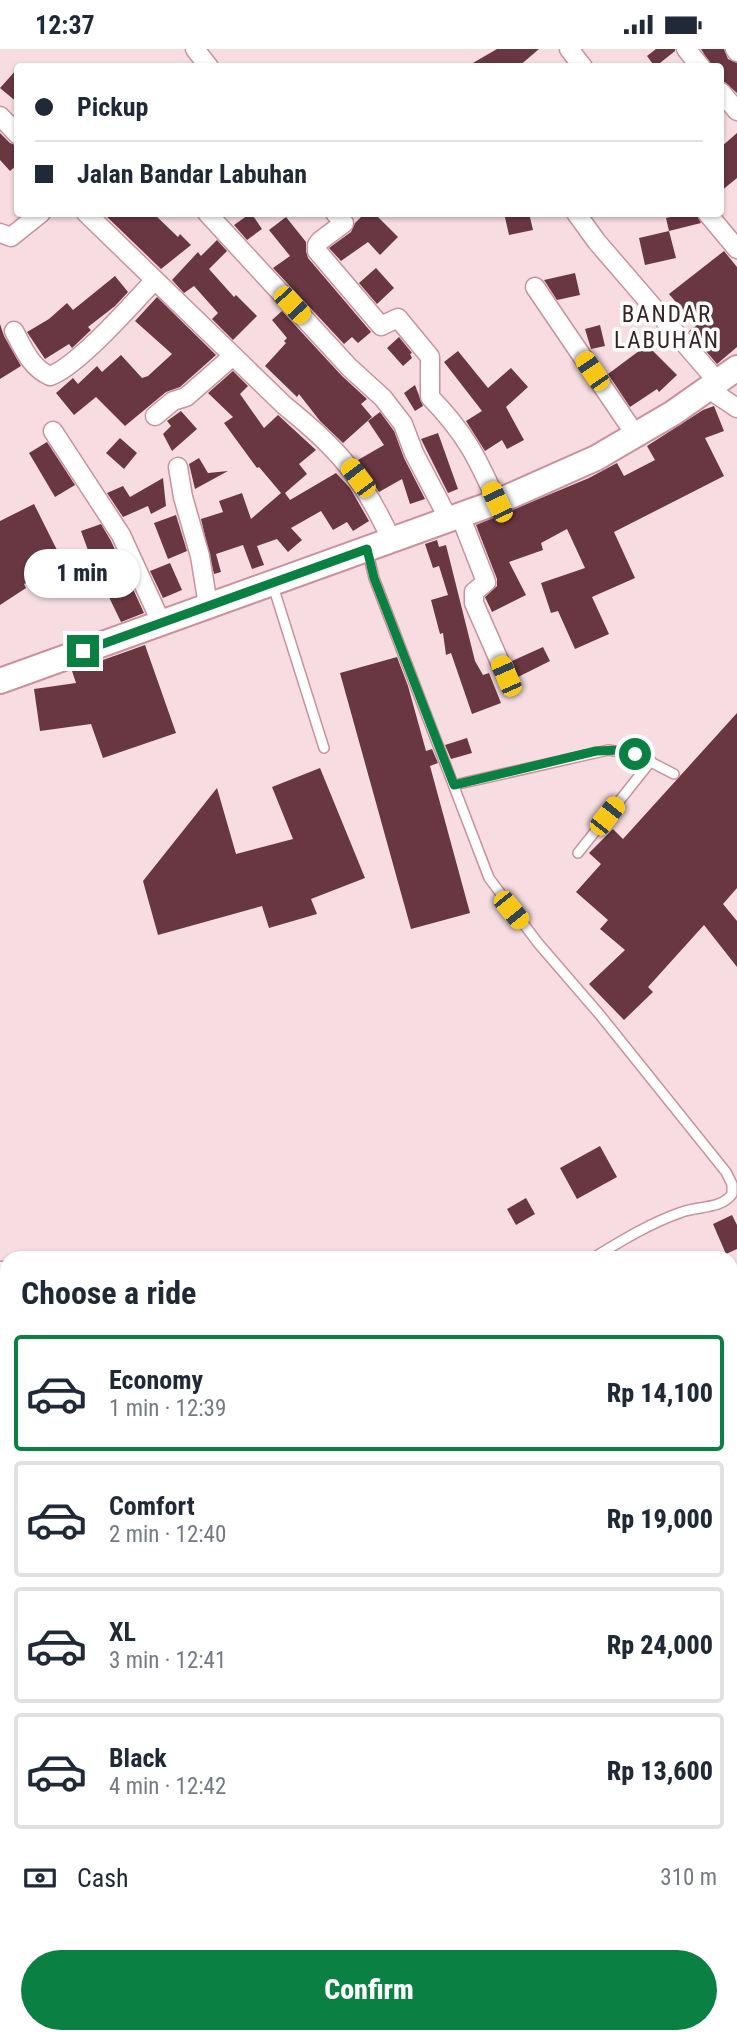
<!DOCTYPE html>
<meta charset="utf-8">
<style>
:root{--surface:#fff;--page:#f6f6f7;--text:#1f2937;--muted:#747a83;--line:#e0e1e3;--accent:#0b8043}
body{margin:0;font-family:"Roboto Condensed",sans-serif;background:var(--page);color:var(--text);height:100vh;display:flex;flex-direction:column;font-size:26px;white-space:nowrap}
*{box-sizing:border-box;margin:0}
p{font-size:23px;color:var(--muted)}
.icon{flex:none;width:38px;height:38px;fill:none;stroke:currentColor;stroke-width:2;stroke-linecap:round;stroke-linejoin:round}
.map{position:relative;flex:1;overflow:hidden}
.sheet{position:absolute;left:0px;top:1202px;width:738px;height:793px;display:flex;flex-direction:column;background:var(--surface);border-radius:21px 21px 0 0;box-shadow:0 2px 5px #0004}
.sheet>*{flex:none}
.banner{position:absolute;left:14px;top:14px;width:710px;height:154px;border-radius:7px;box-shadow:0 2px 5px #0004;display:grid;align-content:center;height:154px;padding:0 21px;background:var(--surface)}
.end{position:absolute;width:32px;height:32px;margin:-16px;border:9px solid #0b8043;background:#fff;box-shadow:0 0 0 4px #fff}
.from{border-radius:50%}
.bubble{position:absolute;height:49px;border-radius:24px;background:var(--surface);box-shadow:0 2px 5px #0004;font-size:23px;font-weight:800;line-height:49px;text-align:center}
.car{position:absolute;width:21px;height:42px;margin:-21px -10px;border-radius:9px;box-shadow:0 0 5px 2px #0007;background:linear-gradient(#f5c518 24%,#345 0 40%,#f5c518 0 76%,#345 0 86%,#f5c518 0)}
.banner b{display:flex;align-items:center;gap:24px;height:66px;font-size:26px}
.banner b+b{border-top:2px solid var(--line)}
.banner i{width:18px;height:18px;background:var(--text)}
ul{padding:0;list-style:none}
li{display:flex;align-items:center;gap:21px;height:116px;margin:0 14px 10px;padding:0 7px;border:4px solid var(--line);border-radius:7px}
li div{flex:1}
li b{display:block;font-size:26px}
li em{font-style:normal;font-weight:800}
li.selected{border-color:var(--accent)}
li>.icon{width:63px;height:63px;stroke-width:1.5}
h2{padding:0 21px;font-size:32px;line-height:84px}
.pay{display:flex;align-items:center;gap:18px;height:77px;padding:0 21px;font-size:26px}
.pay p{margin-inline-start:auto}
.button{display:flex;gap:14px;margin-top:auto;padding:14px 21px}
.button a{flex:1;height:80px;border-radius:42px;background:var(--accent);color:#fff;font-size:28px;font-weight:800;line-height:80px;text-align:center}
.status{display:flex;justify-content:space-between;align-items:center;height:49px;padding:0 35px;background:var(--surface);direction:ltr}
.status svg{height:19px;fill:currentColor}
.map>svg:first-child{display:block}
.building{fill:#693742}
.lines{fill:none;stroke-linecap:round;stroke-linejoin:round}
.service-casing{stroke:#cb919c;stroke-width:12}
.minor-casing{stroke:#cb919c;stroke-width:21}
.tertiary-casing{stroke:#cb919c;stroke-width:26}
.secondary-casing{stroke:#cb919c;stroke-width:28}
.service{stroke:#fff;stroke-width:9}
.minor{stroke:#fff;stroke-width:18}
.tertiary{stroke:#fff;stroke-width:23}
.secondary{stroke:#fff;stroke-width:24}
.route{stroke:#0b8043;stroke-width:9}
.labels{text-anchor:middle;stroke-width:7;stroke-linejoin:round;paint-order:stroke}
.quarter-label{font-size:23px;letter-spacing:2px;fill:#3a2328;stroke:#fff}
</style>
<div class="status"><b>12:37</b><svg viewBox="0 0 49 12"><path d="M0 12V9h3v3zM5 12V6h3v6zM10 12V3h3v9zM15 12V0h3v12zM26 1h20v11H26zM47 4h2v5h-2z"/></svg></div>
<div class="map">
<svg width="737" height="1994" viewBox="0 0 737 1994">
<rect width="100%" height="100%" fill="#f7dde1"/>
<g class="building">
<polygon points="497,0 539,0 518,18 466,18"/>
<polygon points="656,0 675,0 675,2 655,18 647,7"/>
<polygon points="701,0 724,0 728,10 737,14 737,44 721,30 721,18 712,18"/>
<polygon points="18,19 18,54 0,39"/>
<polygon points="0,84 10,94 18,97 18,115 10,122 0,111"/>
<polygon points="737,84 737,129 721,142 721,98"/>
<polygon points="103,164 153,164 178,188 180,185 191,196 161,220"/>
<polygon points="251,164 262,180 247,191 234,176"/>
<polygon points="365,164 374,164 398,188 380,206 368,193 341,212 329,199 351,183 355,174"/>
<polygon points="504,164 529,164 533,181 509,186"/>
<polygon points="686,164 696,164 701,174 669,182 666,169"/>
<polygon points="286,168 306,193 306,202 308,209 371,283 358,294 352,288 344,295 273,219 290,207 269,181"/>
<polygon points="669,182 676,209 645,216 639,189"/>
<polygon points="217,191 227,202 209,220 234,248 236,246 257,267 233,291 212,270 218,264 194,237 184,244 172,231 198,203 201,207"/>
<polygon points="724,202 737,218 737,298 717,315 689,282 696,277 669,245"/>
<polygon points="376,219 394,239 377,255 359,234"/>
<polygon points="575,224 580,246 557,251 544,231"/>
<polygon points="115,227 128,243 115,257 88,278 91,281 72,299 69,295 45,310 27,283 49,270 67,254 73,261"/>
<polygon points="157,248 216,306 180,338 166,343 125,377 96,348 74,366 56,344 73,329 78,335 97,317 102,323 121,306 142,329 148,327 172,305 135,272"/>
<polygon points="282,262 342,327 367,350 361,355 372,368 343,394 320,372 299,345 297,348 265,317 286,294 284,292 287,289 272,271"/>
<polygon points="0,275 4,287 21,317 0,330"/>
<polygon points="600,276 605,297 591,300 585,280"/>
<polygon points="399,288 412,304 410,305 412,309 403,317 387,299"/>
<polygon points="647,296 677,326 659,343 657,340 630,358 608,325"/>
<polygon points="458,302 488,339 511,319 528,338 506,358 524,391 507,400 502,391 485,402 466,372 482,362 444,313"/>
<polygon points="233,322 248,337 240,345 264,379 278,366 316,401 299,415 307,425 285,444 290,451 336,424 350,439 369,472 353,482 347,473 333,481 321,462 291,479 302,491 288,503 277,490 257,497 264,516 252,520 243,496 216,505 221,523 214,525 201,470 223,463 219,452 242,444 251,470 281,444 259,418 257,419 224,374 233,368 208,344"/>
<polygon points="415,336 423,357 415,362 404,344"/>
<polygon points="714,357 724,382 705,389 724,427 614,483 635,529 592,548 609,585 575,600 558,562 551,564 541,534 585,519 567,480 541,494 543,501 509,513 526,546 492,563 485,548 497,537 497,530 476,476 589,429 617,414 624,427 655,411 647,397 703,361"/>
<polygon points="181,362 197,380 172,402 163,385 171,377 167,372"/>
<polygon points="380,363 394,382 404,409 425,450 410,455 402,430 379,443 358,411 384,396 368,372"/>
<polygon points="438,384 458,440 448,444 421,390"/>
<polygon points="120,389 137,404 124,420 106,404"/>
<polygon points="47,393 75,436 55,448 29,404"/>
<polygon points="199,409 208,424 228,422 195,440 189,415"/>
<polygon points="163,429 166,457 151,465 148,457 123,468 107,444 123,437 130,448"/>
<polygon points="34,455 64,515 24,535 26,539 0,556 0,472"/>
<polygon points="176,466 187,502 168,510 154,474"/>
<polygon points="101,475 111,492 144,564 121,573 93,515 81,482"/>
<polygon points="437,491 439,498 446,496 475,612 483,626 489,624 501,654 472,665 451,604 446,606 443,584 440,585 431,551 448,546 439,517 433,519 425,495"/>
<polygon points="170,514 182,541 163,549 150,522"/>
<polygon points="145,596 176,684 103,709 91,675 40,682 34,640 76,634 72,622"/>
<polygon points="543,598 550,612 518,628 512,612"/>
<polygon points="397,608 408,637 426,702 432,700 438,714 430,717 470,864 411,880 340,624"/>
<polygon points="737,664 737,839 723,855 737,872 737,918 704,876 648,938 653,943 624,971 589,935 625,901 600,880 608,871 576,843 601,815 589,804 613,780 623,790"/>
<polygon points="467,689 472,704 451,710 445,696"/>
<polygon points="320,719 365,829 311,850 317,865 269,879 262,857 158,886 143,832 217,739 236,805 293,790 272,738"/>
<polygon points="600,1097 617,1128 577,1150 560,1119"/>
<polygon points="526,1149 535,1165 516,1176 507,1160"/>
<polygon points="732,1166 737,1176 737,1200 726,1205 713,1175"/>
</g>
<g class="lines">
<defs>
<g id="service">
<path d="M367 500 374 529 489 829 538 894 600 966 726 1123 732 1135V1145C722 1160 698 1157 682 1163 650 1174 621 1192 593 1209"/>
<polyline points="273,537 324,699"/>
<polyline points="454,736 608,701 635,705 674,725"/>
<polyline points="578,804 651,712"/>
</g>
<g id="minor">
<polyline points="195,0 209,18"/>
<polyline points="569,0 583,18"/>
<polyline points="686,0 701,18"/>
<polyline points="735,0 737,3"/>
<polyline points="721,43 737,62"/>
<polyline points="0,67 18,86"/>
<path d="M86 164 285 357C340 401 362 428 392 492"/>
<polyline points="207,164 350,319 383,349 403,375 414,404 448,469"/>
<path d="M335 164 344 174 320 192 317 196V202L381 277 398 269 430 308V348C465 384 477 408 497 453"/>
<polyline points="576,164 597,193 717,332"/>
<polyline points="707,164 737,200"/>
<polyline points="0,184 11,188 41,164"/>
<polyline points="535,238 635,385"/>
<path d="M14 282C23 299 31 319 50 327 78 317 131 256 154 232"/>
<polyline points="707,339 737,359"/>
<polyline points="155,367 173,352 186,348 233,307"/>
<polyline points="53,382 121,486 161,573"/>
<polyline points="178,418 183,448 200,507 208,556"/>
<polyline points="460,466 486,533 474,543 474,554 506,627"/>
<polyline points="0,1222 7,1222"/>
<polyline points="0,1261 7,1265"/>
<polyline points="0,1353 7,1358"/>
<polyline points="0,1455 7,1460"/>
<polyline points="0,1561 7,1568"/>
<polyline points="0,1656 7,1662"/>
<polyline points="732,1901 737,1909"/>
<polyline points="732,1929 737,1921"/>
<polyline points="680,1988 682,1994"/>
</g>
<g id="tertiary">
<polyline points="732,1571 737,1568"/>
<polyline points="348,1994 353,1988"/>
</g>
<polyline id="secondary" points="0,632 497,453 596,409 673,364 737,319"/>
</defs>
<use href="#service" class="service-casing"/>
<use href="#minor" class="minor-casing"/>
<use href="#tertiary" class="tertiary-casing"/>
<use href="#secondary" class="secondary-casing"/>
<use href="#service" class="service"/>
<use href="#minor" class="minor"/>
<use href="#tertiary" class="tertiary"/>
<use href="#secondary" class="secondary"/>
</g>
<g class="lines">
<polyline class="route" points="83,602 367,500 374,529 454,736 596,702 621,701 635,705"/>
</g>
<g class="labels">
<g class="quarter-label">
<text x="667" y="273">BANDAR<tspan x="667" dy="26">LABUHAN</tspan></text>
</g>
</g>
</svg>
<i class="end from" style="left:635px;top:705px"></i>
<i class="end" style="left:83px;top:602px"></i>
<div class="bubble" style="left:24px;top:500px;width:116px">1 min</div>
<i class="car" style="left:292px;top:256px;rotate:137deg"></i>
<i class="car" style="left:592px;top:322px;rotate:326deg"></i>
<i class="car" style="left:358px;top:429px;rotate:323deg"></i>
<i class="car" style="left:497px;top:453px;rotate:335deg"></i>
<i class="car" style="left:506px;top:627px;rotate:336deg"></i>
<i class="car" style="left:607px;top:767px;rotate:38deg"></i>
<i class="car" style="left:511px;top:861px;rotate:141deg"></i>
<div class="banner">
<b><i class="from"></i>Pickup</b>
<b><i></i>Jalan Bandar Labuhan</b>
</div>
<section class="sheet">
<h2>Choose a ride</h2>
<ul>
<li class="selected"><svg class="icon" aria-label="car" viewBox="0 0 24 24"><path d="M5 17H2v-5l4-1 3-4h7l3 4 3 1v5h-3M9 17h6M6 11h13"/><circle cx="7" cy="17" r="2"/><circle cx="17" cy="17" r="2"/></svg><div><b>Economy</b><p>1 min · 12:39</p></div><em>Rp 14,100</em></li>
<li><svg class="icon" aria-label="car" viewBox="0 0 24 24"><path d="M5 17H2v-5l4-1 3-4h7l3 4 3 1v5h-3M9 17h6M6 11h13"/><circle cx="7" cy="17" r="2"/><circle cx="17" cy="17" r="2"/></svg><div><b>Comfort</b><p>2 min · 12:40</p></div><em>Rp 19,000</em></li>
<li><svg class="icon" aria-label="car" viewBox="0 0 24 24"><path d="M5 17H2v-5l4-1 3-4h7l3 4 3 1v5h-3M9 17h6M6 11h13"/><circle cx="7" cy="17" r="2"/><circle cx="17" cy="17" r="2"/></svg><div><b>XL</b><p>3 min · 12:41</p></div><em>Rp 24,000</em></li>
<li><svg class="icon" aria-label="car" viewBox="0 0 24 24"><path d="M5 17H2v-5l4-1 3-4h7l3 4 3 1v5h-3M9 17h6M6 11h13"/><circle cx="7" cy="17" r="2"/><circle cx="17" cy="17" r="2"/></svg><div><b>Black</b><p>4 min · 12:42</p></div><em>Rp 13,600</em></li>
</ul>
<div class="pay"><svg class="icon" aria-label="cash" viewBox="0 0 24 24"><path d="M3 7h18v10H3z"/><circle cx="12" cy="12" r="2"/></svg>Cash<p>310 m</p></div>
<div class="button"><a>Confirm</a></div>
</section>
</div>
